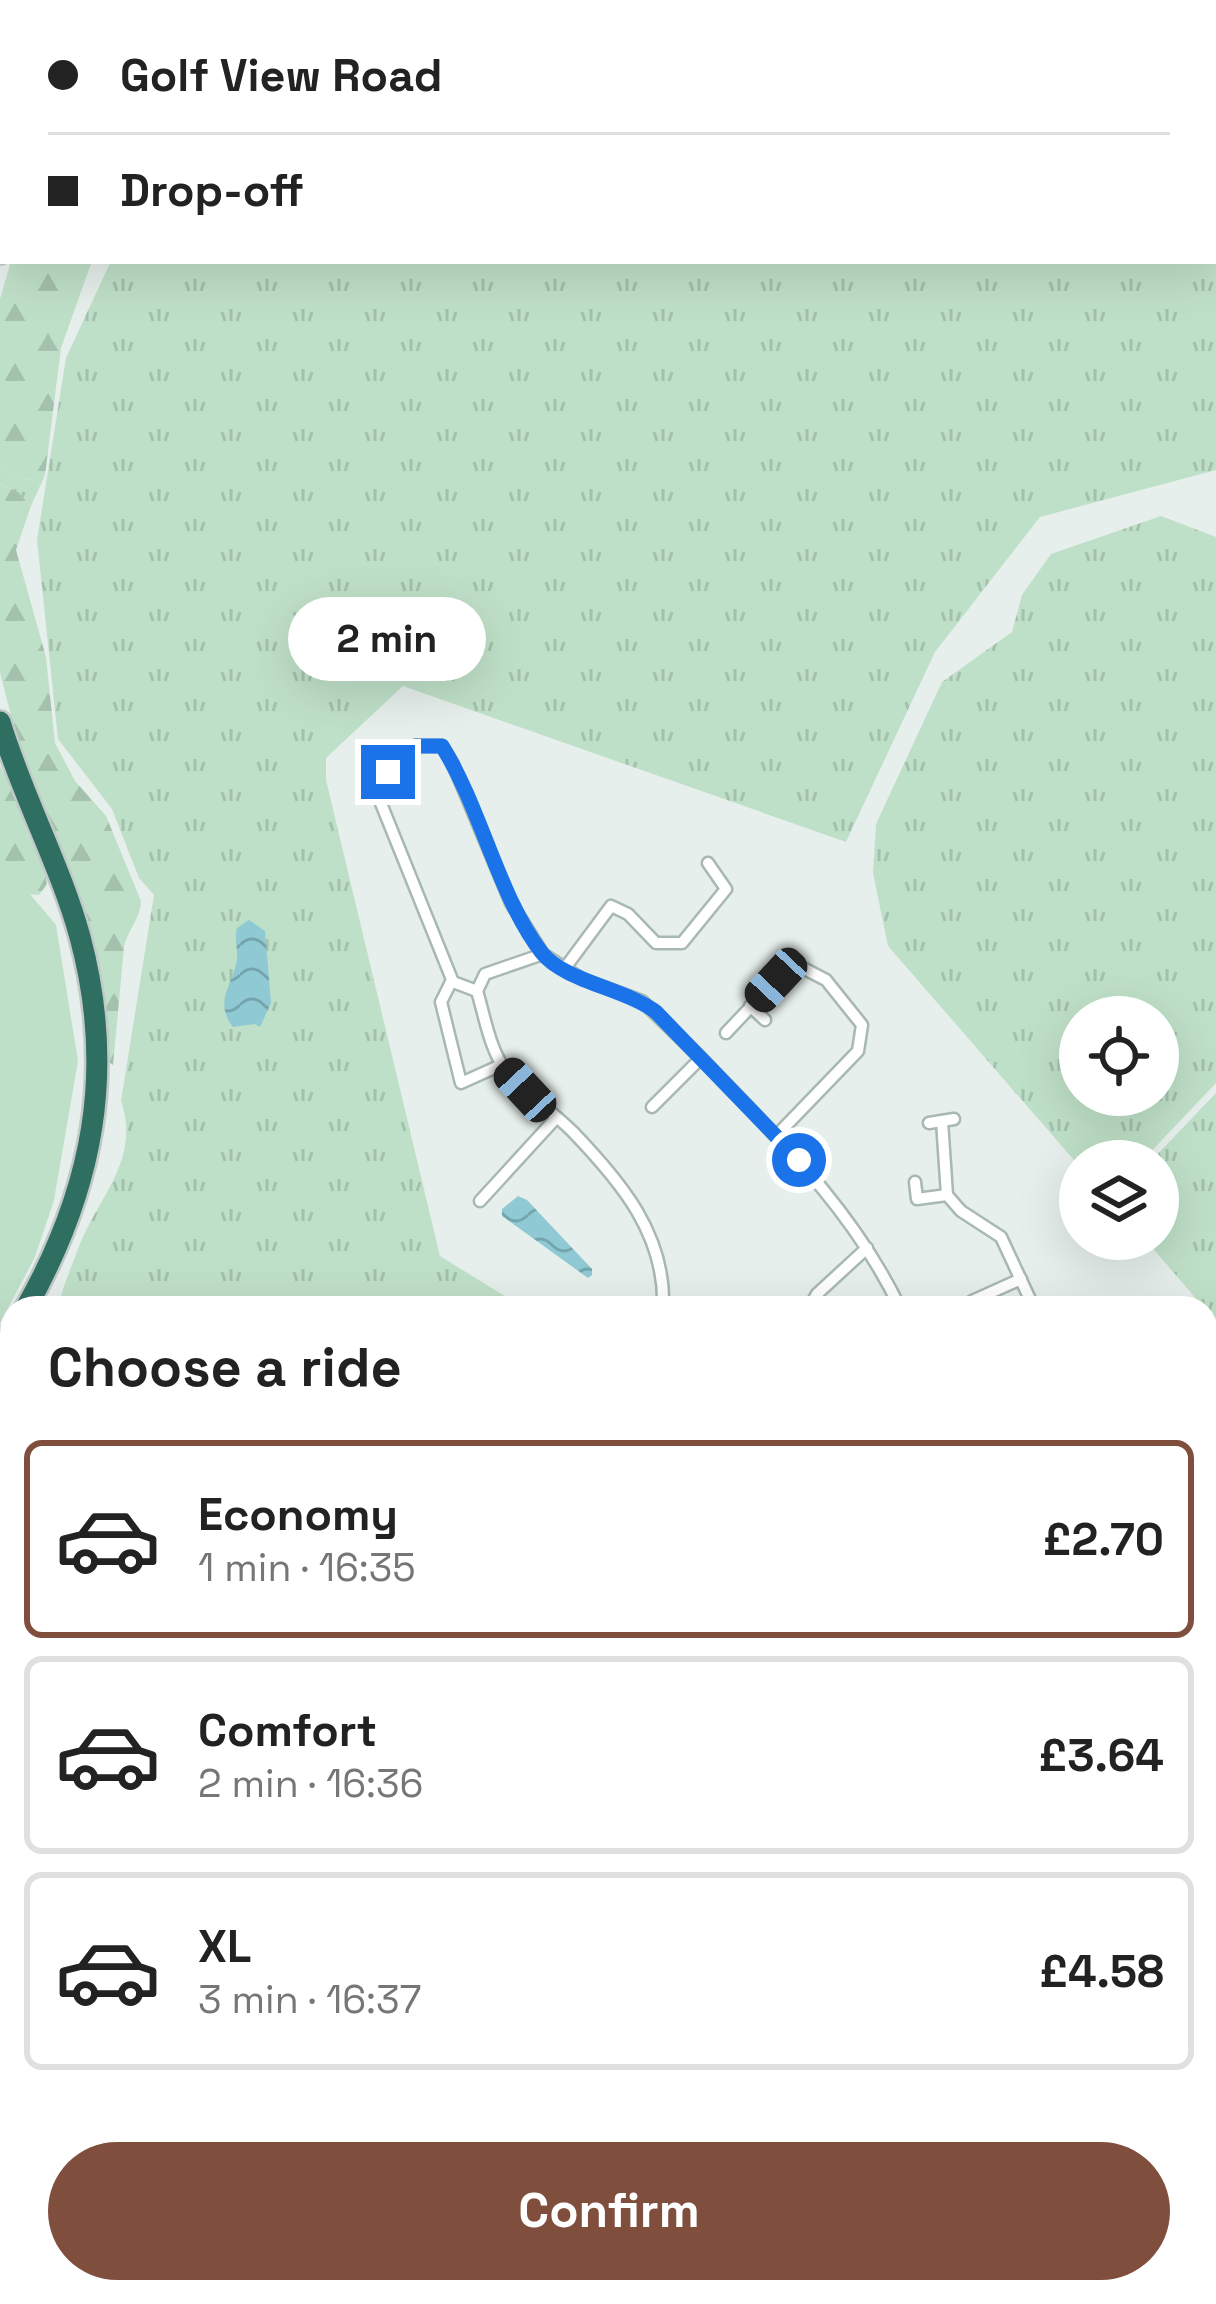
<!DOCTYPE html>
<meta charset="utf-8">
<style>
:root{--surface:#fff;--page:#f2f2f2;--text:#222;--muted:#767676;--line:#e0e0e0;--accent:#804e3d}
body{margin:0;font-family:"Space Grotesk",sans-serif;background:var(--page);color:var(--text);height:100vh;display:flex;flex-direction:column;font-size:45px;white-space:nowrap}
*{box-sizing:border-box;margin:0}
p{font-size:39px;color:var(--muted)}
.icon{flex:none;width:66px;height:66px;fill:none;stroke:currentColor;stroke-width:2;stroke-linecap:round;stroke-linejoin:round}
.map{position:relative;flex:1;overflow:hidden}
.sheet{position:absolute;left:0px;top:1296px;width:1218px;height:1008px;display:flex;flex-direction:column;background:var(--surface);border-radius:36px 36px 0 0;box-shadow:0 12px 48px #0002}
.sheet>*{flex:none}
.hud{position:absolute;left:0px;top:0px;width:1218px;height:264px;box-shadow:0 12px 48px #0002;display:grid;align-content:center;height:264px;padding:0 48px;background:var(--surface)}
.tools{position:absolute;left:1059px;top:996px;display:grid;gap:24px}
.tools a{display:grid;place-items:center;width:120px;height:120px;border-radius:50%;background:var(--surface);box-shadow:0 12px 48px #0002;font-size:60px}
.end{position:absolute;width:54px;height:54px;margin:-27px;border:15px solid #1a73e8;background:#fff;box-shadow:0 0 0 6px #fff}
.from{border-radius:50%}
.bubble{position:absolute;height:84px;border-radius:42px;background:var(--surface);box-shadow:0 12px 48px #0002;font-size:39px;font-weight:700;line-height:84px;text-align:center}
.car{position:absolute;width:36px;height:72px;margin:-36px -18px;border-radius:15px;box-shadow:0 0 9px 3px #0007;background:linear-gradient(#222 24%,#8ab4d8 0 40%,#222 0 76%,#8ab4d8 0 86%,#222 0)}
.hud b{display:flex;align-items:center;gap:42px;height:114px;font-size:45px}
.hud b+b{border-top:3px solid var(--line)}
.hud i{width:30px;height:30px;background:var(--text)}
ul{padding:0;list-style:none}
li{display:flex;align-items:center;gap:36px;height:198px;margin:0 24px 18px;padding:0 24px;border:6px solid var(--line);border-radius:18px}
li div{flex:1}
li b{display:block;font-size:45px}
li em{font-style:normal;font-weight:700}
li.selected{border-color:var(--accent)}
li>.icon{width:108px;height:108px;stroke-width:1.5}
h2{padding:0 48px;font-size:54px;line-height:144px}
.action{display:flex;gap:24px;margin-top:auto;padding:24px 48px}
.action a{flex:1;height:138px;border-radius:72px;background:var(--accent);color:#fff;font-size:48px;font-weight:700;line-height:138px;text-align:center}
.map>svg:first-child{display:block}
.built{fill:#d4dfda}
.grass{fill:url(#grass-tufts);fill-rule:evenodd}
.forest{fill:url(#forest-firs)}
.cemetery{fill:url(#cemetery-stones)}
.green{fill:#bfe0c8}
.water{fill:url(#water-waves)}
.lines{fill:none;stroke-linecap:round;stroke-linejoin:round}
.street-casing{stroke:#a8b8b2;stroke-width:15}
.secondary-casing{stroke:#a4bbb3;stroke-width:20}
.highway-casing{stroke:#c2cac8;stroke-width:26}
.street{stroke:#fff;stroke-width:10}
.secondary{stroke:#fff;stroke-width:15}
.highway{stroke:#2f6f62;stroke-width:21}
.route{stroke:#1a73e8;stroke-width:15}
</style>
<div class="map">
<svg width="1216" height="2304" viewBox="0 0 1216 2304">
<defs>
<pattern id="grass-tufts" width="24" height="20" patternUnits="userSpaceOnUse" patternTransform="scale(3)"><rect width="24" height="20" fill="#bfe0c8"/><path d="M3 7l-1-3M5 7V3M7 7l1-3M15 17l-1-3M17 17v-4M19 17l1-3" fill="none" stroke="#a4c1ad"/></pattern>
<pattern id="forest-firs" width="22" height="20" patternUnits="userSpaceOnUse" patternTransform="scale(3)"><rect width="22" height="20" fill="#bfe0c8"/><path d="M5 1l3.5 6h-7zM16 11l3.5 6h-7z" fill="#a4c1ad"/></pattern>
<pattern id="cemetery-stones" width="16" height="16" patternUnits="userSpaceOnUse" patternTransform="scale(3)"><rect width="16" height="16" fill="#bfe0c8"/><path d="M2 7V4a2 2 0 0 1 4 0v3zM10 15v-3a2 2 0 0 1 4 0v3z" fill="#a4c1ad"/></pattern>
<pattern id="water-waves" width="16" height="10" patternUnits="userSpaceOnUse" patternTransform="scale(3)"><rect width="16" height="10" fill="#8ec9d4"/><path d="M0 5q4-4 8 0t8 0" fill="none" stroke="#74a5ad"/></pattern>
</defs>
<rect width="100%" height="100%" fill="#e6efeb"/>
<polygon class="built" points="1206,1639 1216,1648 1216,1963 1206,1977"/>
<g class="grass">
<polygon points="266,0 470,0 471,3 262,3"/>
<polygon points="878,0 1085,0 1087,3 875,3"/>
<path d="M1216 141V470L1040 517 935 652 846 842 403 686 326 758V780L440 1256 524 1308H58C63 1286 72 1265 80 1244 99 1196 141 1159 121 1101L154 895 139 878 112 809 58 739 37 540 66 358 111 261H1215Z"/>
<polygon points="0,467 28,480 45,475 31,506 18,492 0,484"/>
<path d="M1161 516 1216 537V1083L1142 1161H1080V1167L888 946 873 873 876 824 942 682 1012 632 1022 595 1051 554ZM1080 1017H1158V1095H1080Z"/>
<polygon points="1216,1093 1216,1322 1145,1239 1158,1239 1158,1161 1151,1161"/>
<polygon points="12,1412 12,1702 0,1704 0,1429"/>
</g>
<g class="forest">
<polygon points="0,0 96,0 3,3 0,155"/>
<polygon points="11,261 92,261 61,348 45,475 28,480 0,467 0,299"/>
<path d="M0 484 18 492 31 506 16 550 46 657 55 743 75 781 106 816 141 901C140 920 128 929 124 947L113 1065 106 1060 99 970 86 912 20 750 0 673Z"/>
<path d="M0 766C14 787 18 807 26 829 33 848 45 864 47 884L39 895 24 894 0 877Z"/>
</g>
<polygon class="cemetery" points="0,2131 12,2133 12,2292 453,2292 454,2304 0,2304"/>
<g class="green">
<polygon points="3,862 56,925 78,1061 54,1200 35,1257 0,1323 0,863"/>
<polygon points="1206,2275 1216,2277 1216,2304 1063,2304 1067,2292 1206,2292"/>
</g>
<g class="water">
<path d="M249 920 265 931 271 1003 260 1027 255 1024 233 1027C213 1001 233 985 237 959 238 947 234 940 237 928Z"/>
<polygon points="518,1196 527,1200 592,1269 592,1275 588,1278 502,1216 502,1209"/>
<polygon points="0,2063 12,2065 12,2111 0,2109"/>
</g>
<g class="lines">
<defs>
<g id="street">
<polyline points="565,968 611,906 628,914 656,943 682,943 726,889 708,863"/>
<polyline points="452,980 441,1002 461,1083 501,1065"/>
<polyline points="477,991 453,982 376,791 388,772 415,746 442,746 453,764 511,903 543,954"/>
<polyline points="750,1006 765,1020"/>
<polyline points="726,1033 776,980 803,968 826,980 862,1025 858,1051 776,1136"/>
<path d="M652 1107 701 1058C776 1136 853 1209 900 1308"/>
<polyline points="942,1121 947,1195 961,1211 1001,1237 1034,1308"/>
<polyline points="929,1123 954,1119"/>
<polyline points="915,1182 917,1199 947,1195"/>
<polyline points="480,1201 556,1118"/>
<polyline points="972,1301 1021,1279"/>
<path d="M663 1308C666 1235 621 1182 573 1132 551 1110 525 1094 505 1069 490 1050 484 1014 477 991L485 974 543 954 582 979 642 1001 701 1058"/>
<polyline points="809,1308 817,1294 867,1248"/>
<polyline points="1206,1456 1216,1454"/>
<polyline points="1206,1499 1216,1508"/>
<polyline points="1213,1521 1216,1517"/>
<polyline points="1206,2073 1216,2079"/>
<polyline points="830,2292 831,2304"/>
<polyline points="1007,2292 1027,2299"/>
</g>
<g id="secondary">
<polyline points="1206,1626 1216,1635"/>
<polyline points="0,1748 12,1749"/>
</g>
<g id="highway">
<polyline points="117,3 118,0"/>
<polyline points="0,253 3,245"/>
<path d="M0 722C22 795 61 867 80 937 116 1071 93 1189 26 1308"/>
<polyline points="0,1350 12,1331"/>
</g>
</defs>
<use href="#street" class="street-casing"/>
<use href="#secondary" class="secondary-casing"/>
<use href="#highway" class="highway-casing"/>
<use href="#street" class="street"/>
<use href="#secondary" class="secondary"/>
<use href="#highway" class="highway"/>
</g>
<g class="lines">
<path class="route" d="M388 772 415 746H442C482 810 498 896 542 953 564 981 626 989 656 1012L799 1160"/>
</g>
</svg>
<div class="tools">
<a><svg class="icon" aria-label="locate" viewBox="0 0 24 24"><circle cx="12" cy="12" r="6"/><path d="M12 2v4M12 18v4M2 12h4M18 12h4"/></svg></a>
<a><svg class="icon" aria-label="layers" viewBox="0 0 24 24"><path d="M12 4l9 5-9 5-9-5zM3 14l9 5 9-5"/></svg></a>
</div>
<i class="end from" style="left:799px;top:1160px"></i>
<i class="end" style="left:388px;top:772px"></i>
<div class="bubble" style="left:288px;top:597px;width:198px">2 min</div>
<i class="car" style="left:776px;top:980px;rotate:223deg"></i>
<i class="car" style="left:525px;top:1090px;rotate:317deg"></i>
<div class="hud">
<b><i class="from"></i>Golf View Road</b>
<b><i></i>Drop-off</b>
</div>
<section class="sheet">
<h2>Choose a ride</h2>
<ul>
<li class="selected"><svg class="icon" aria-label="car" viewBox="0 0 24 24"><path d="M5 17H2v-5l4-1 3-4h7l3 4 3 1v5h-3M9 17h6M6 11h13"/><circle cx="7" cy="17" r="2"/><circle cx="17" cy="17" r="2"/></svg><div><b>Economy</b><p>1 min · 16:35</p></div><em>£2.70</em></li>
<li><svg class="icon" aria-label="car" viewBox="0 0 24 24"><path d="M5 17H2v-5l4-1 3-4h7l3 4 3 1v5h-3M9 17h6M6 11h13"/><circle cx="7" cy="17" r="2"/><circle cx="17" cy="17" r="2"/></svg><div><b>Comfort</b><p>2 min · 16:36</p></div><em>£3.64</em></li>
<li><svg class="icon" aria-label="car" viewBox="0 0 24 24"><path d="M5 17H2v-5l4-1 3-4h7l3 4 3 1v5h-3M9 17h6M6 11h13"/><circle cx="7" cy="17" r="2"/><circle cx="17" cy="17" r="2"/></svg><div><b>XL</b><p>3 min · 16:37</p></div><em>£4.58</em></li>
</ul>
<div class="action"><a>Confirm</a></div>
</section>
</div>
